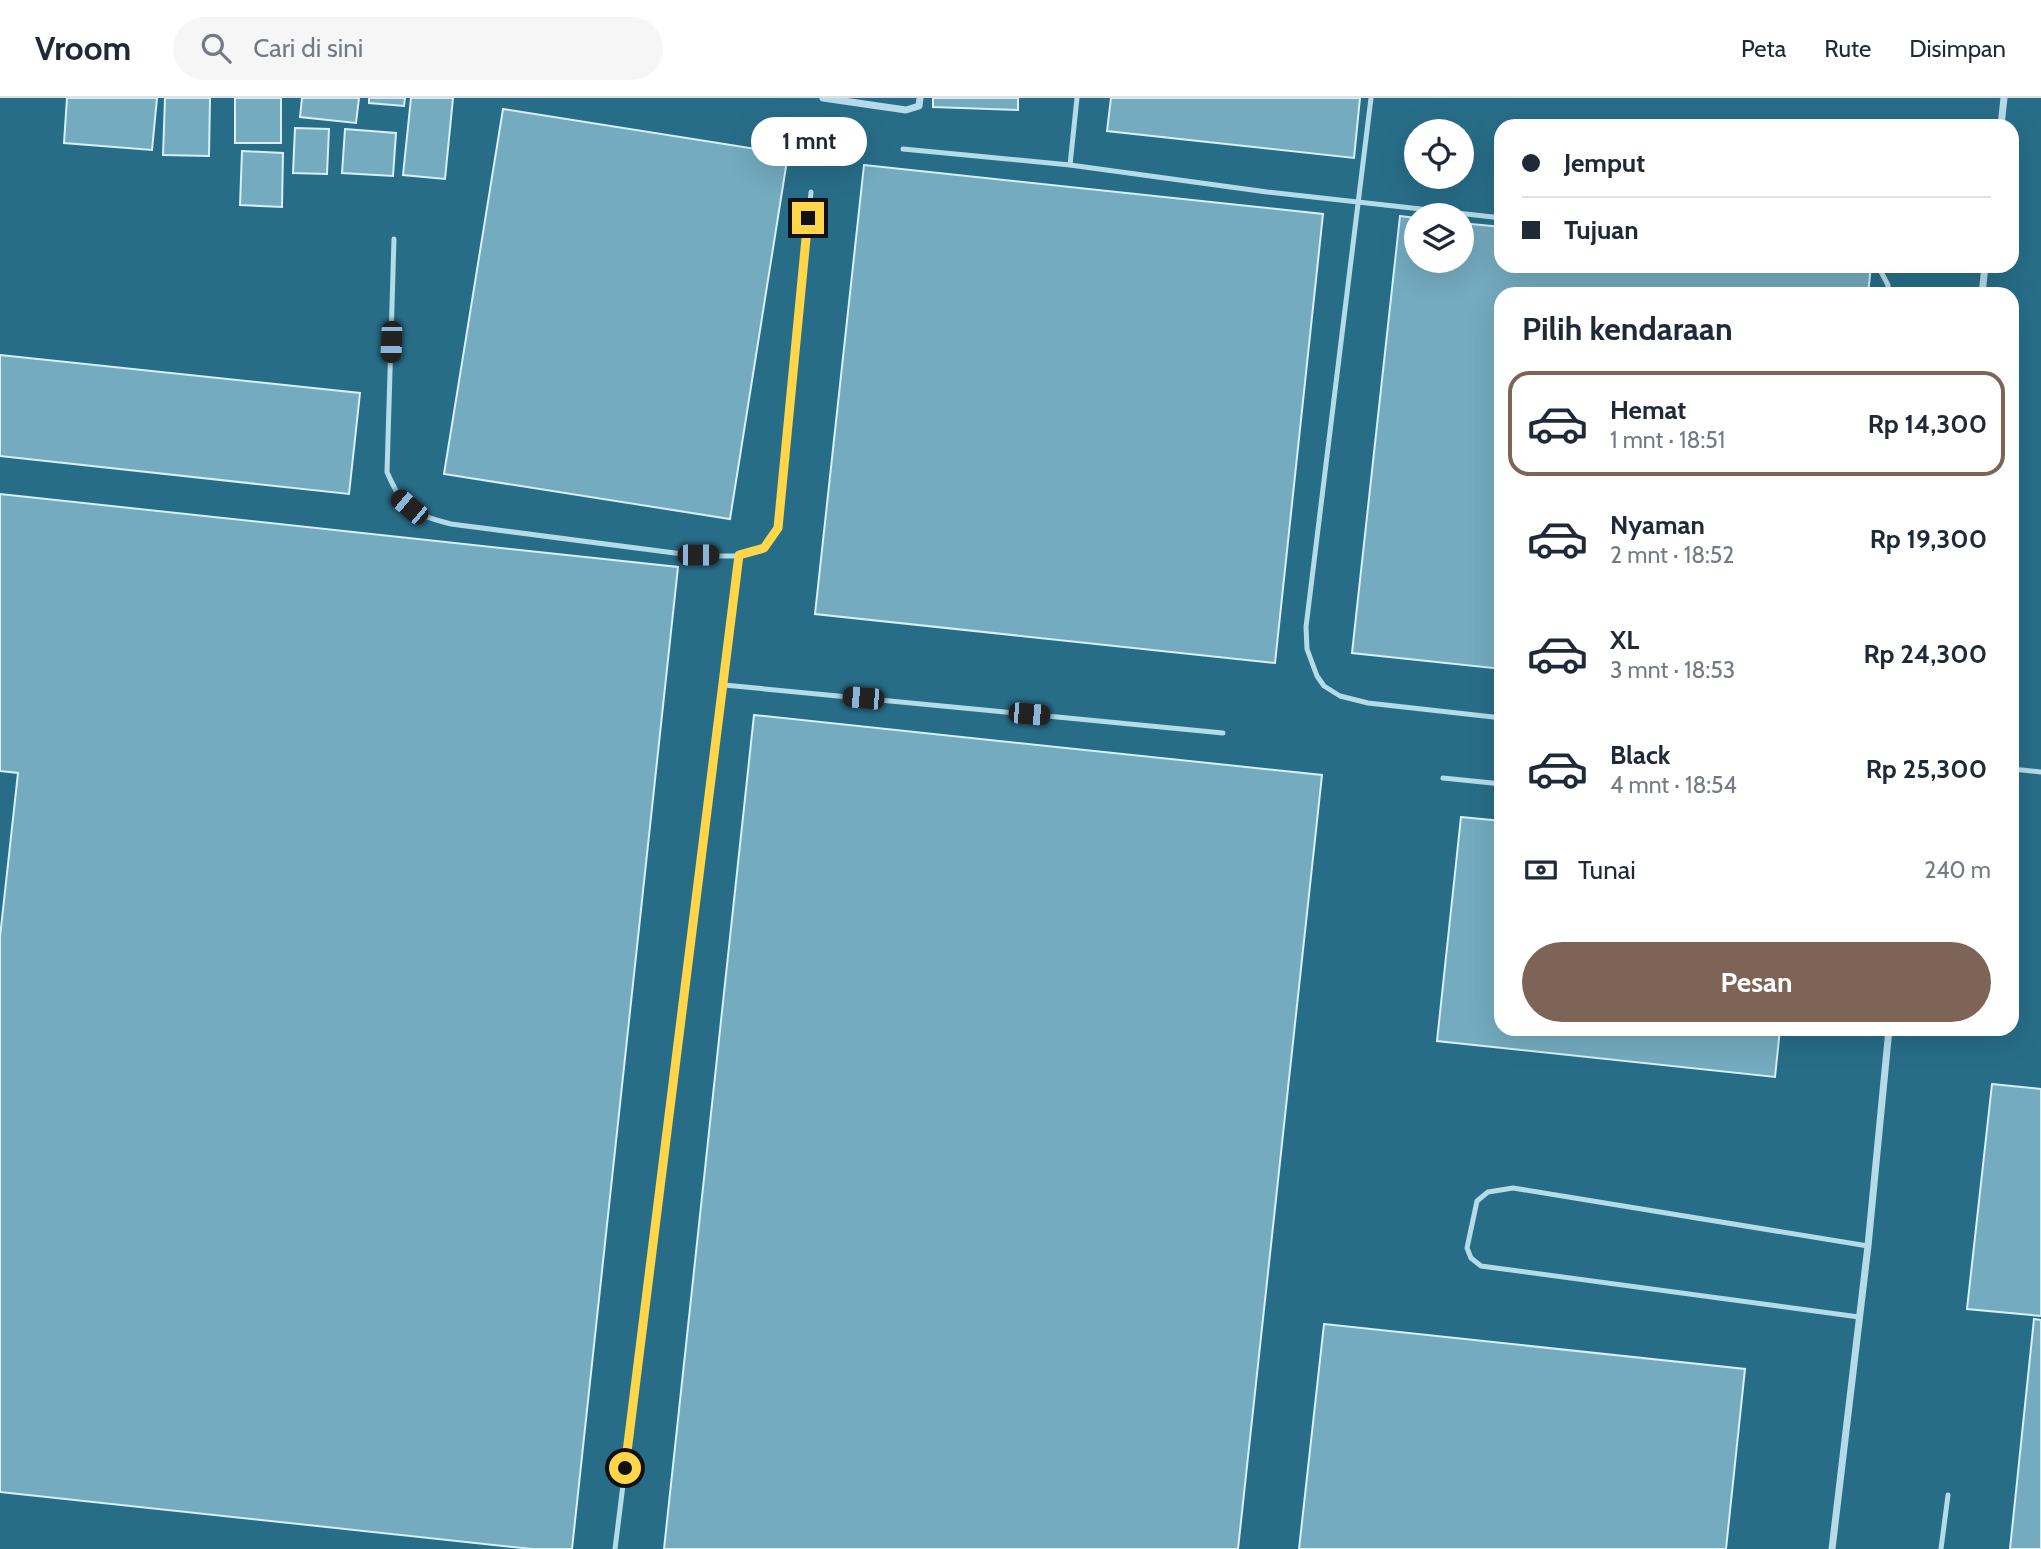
<!DOCTYPE html>
<html lang="id">
<meta charset="utf-8">
<style>
:root{--surface:#fff;--page:#f6f6f7;--text:#1f2937;--muted:#747a83;--line:#e0e1e3;--accent:#7d6456}
body{margin:0;font-family:Cabin,sans-serif;background:var(--page);color:var(--text);height:100vh;display:flex;flex-direction:column;font-size:26px;white-space:nowrap}
*{box-sizing:border-box;margin:0}
p{font-size:23px;color:var(--muted)}
.icon{flex:none;width:38px;height:38px;fill:none;stroke:currentColor;stroke-width:2;stroke-linecap:round;stroke-linejoin:round}
.map{position:relative;flex:1;overflow:hidden}
.panel{position:absolute;left:1494px;top:189px;width:525px;height:749px;display:flex;flex-direction:column;background:var(--surface);border-radius:21px;box-shadow:0 7px 28px #0002}
.panel>*{flex:none}
.hud{position:absolute;left:1494px;top:21px;width:525px;height:154px;border-radius:21px;box-shadow:0 7px 28px #0002;display:grid;align-content:center;height:154px;padding:0 28px;background:var(--surface)}
.controls{position:absolute;left:1404px;top:21px;display:grid;gap:14px}
.controls a{display:grid;place-items:center;width:70px;height:70px;border-radius:50%;background:var(--surface);box-shadow:0 7px 28px #0002;font-size:35px}
.end{position:absolute;width:32px;height:32px;margin:-16px;border:9px solid #ffd54a;background:#111;box-shadow:0 0 0 4px #111}
.from{border-radius:50%}
.bubble{position:absolute;height:49px;border-radius:24px;background:var(--surface);box-shadow:0 7px 28px #0002;font-size:23px;font-weight:700;line-height:49px;text-align:center}
.car{position:absolute;width:21px;height:42px;margin:-21px -10px;border-radius:9px;box-shadow:0 0 5px 2px #0007;background:linear-gradient(#222 24%,#8ab4d8 0 40%,#222 0 76%,#8ab4d8 0 86%,#222 0)}
.hud b{display:flex;align-items:center;gap:24px;height:66px;font-size:26px}
.hud b+b{border-top:2px solid var(--line)}
.hud i{width:18px;height:18px;background:var(--text)}
ul{padding:0;list-style:none}
li{display:flex;align-items:center;gap:21px;height:105px;margin:0 14px 10px;padding:0 14px;border:4px solid transparent;border-radius:21px}
li div{flex:1}
li b{display:block;font-size:26px}
li em{font-style:normal;font-weight:700}
li.selected{border-color:var(--accent)}
li>.icon{width:63px;height:63px;stroke-width:1.5}
h2{padding:0 28px;font-size:32px;line-height:84px}
.pay{display:flex;align-items:center;gap:18px;height:77px;padding:0 28px;font-size:26px}
.pay p{margin-inline-start:auto}
.action{display:flex;gap:14px;margin-top:auto;padding:14px 28px}
.action a{flex:1;height:80px;border-radius:42px;background:var(--accent);color:#fff;font-size:28px;font-weight:700;line-height:80px;text-align:center}
header{display:flex;align-items:center;gap:42px;box-sizing:border-box;height:98px;padding:0 35px;background:var(--surface);border-bottom:2px solid var(--line)}
header strong{font-size:33px}
nav{display:flex;gap:38px;margin-inline-start:auto;font-size:24px}
.search{width:490px;height:63px;background:var(--page);display:flex;align-items:center;gap:18px;box-sizing:border-box;padding:0 24px;border-radius:38px;color:var(--muted);font-size:26px}
.map>svg:first-child{display:block}
.building{fill:#74abbf;stroke:#d8eff7;stroke-width:2}
.lines{fill:none;stroke-linecap:round;stroke-linejoin:round}
.service{stroke:#b5dbe8;stroke-width:5}
.minor{stroke:#b5dbe8;stroke-width:7}
.route{stroke:#ffd54a;stroke-width:9}
</style>
<header>
<strong>Vroom</strong>
<div class="search"><svg class="icon" aria-label="search" viewBox="0 0 24 24"><circle cx="10" cy="10" r="6"/><path d="M15 15l6 6"/></svg>Cari di sini</div>
<nav><a>Peta</a><a>Rute</a><a>Disimpan</a></nav>
</header>
<div class="map">
<svg width="2041" height="1451" viewBox="0 0 2041 1451">
<rect width="100%" height="100%" fill="#286d88"/>
<g class="building">
<polygon points="67,0 157,0 152,52 64,45"/>
<polygon points="165,0 210,0 209,58 163,57"/>
<rect x="235" y="0" width="46" height="45"/>
<polygon points="302,0 359,0 356,25 300,19"/>
<polygon points="369,0 405,0 404,8 369,5"/>
<polygon points="411,0 453,0 445,81 403,77"/>
<polygon points="933,0 1018,0 1018,12 933,9"/>
<polygon points="1111,0 1360,0 1354,60 1107,33"/>
<polygon points="503,11 788,56 730,421 444,376"/>
<polygon points="295,30 329,31 327,76 293,75"/>
<polygon points="345,31 396,35 393,78 342,75"/>
<polygon points="242,53 283,55 282,109 240,107"/>
<polygon points="864,67 1323,116 1275,565 815,516"/>
<polygon points="1400,118 1416,120 1416,163 1461,163 1461,125 1502,129 1502,168 1871,168 1868,196 1502,196 1502,571 1352,555"/>
<polygon points="0,257 360,295 349,396 0,358"/>
<polygon points="0,396 678,469 572,1451 532,1451 0,1394 0,839 18,675 0,673"/>
<polygon points="754,617 1322,677 1238,1451 664,1451"/>
<polygon points="1461,719 1502,723 1502,931 1780,931 1775,979 1437,943"/>
<polygon points="1992,986 2041,991 2041,1218 1967,1211"/>
<polygon points="2034,1221 2041,1222 2041,1451 2010,1451"/>
<polygon points="1324,1226 1745,1271 1726,1451 1299,1451"/>
</g>
<g class="lines">
<g class="service">
<polyline points="1371,0 1306,529 1307,551 1317,578 1324,588 1340,598 1368,605 1502,620"/>
<polyline points="903,51 1070,67 1267,94 1502,120"/>
<polyline points="1070,67 1077,0"/>
<path d="M394 141 387 374C403 411 412 416 451 426L698 458H739L764 450 778 431 811 94"/>
<polyline points="1878,168 1888,187 1888,196"/>
<polyline points="724,587 1223,635"/>
<polyline points="2012,671 2041,674"/>
<polyline points="1443,680 1502,686"/>
<polyline points="1859,1219 1481,1168 1471,1160 1467,1150 1477,1103 1488,1094 1513,1090 1868,1148"/>
<polyline points="615,1451 739,458"/>
<polyline points="1941,1451 1948,1397"/>
</g>
<g class="minor">
<polyline points="823,0 906,12 919,8 920,0"/>
<polyline points="2001,28 2004,0"/>
<polyline points="1982,196 1985,168"/>
<polyline points="1832,1451 1868,1148 1889,931"/>
</g>
</g>
<g class="lines">
<polyline class="route" points="625,1370 739,457 764,450 778,430 808,120"/>
</g>
</svg>
<div class="controls">
<a><svg class="icon" aria-label="locate" viewBox="0 0 24 24"><circle cx="12" cy="12" r="6"/><path d="M12 2v4M12 18v4M2 12h4M18 12h4"/></svg></a>
<a><svg class="icon" aria-label="layers" viewBox="0 0 24 24"><path d="M12 4l9 5-9 5-9-5zM3 14l9 5 9-5"/></svg></a>
</div>
<i class="end from" style="left:625px;top:1370px"></i>
<i class="end" style="left:808px;top:120px"></i>
<div class="bubble" style="left:751px;top:19px;width:116px">1 mnt</div>
<i class="car" style="left:391px;top:244px;rotate:182deg"></i>
<i class="car" style="left:409px;top:409px;rotate:310deg"></i>
<i class="car" style="left:698px;top:457px;rotate:90deg"></i>
<i class="car" style="left:863px;top:600px;rotate:275deg"></i>
<i class="car" style="left:1029px;top:616px;rotate:95deg"></i>
<div class="hud">
<b><i class="from"></i>Jemput</b>
<b><i></i>Tujuan</b>
</div>
<section class="panel">
<h2>Pilih kendaraan</h2>
<ul>
<li class="selected"><svg class="icon" aria-label="car" viewBox="0 0 24 24"><path d="M5 17H2v-5l4-1 3-4h7l3 4 3 1v5h-3M9 17h6M6 11h13"/><circle cx="7" cy="17" r="2"/><circle cx="17" cy="17" r="2"/></svg><div><b>Hemat</b><p>1 mnt · 18:51</p></div><em>Rp 14,300</em></li>
<li><svg class="icon" aria-label="car" viewBox="0 0 24 24"><path d="M5 17H2v-5l4-1 3-4h7l3 4 3 1v5h-3M9 17h6M6 11h13"/><circle cx="7" cy="17" r="2"/><circle cx="17" cy="17" r="2"/></svg><div><b>Nyaman</b><p>2 mnt · 18:52</p></div><em>Rp 19,300</em></li>
<li><svg class="icon" aria-label="car" viewBox="0 0 24 24"><path d="M5 17H2v-5l4-1 3-4h7l3 4 3 1v5h-3M9 17h6M6 11h13"/><circle cx="7" cy="17" r="2"/><circle cx="17" cy="17" r="2"/></svg><div><b>XL</b><p>3 mnt · 18:53</p></div><em>Rp 24,300</em></li>
<li><svg class="icon" aria-label="car" viewBox="0 0 24 24"><path d="M5 17H2v-5l4-1 3-4h7l3 4 3 1v5h-3M9 17h6M6 11h13"/><circle cx="7" cy="17" r="2"/><circle cx="17" cy="17" r="2"/></svg><div><b>Black</b><p>4 mnt · 18:54</p></div><em>Rp 25,300</em></li>
</ul>
<div class="pay"><svg class="icon" aria-label="cash" viewBox="0 0 24 24"><path d="M3 7h18v10H3z"/><circle cx="12" cy="12" r="2"/></svg>Tunai<p>240 m</p></div>
<div class="action"><a>Pesan</a></div>
</section>
</div>
